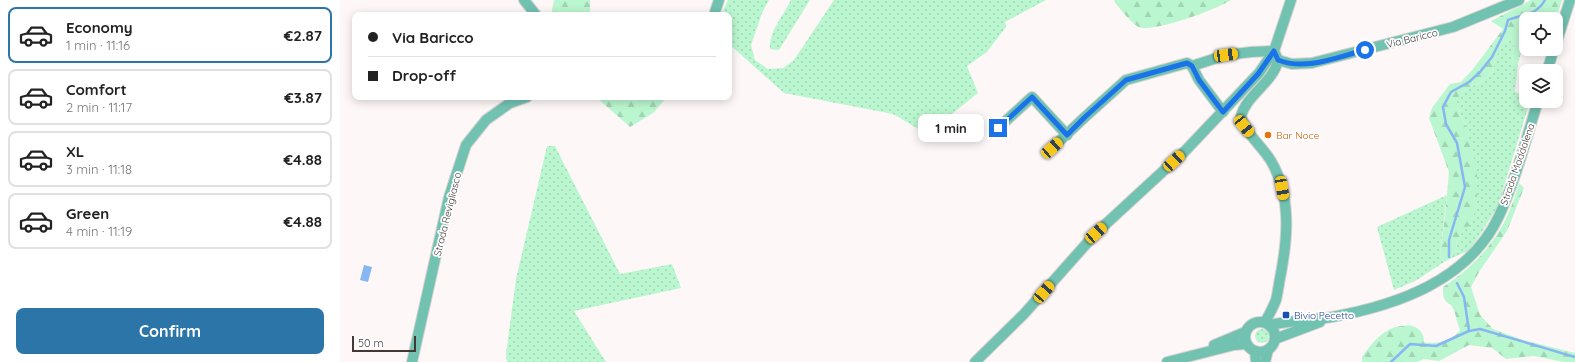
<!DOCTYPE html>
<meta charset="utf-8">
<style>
:root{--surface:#fff;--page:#f2f2f2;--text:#222;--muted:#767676;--line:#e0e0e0;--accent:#2b75a9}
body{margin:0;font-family:Quicksand,sans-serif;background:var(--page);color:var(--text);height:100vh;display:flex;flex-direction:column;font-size:15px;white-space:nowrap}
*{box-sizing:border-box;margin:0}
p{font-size:13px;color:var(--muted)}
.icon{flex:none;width:22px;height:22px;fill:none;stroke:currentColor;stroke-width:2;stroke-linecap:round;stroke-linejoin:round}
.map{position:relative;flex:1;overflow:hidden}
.panel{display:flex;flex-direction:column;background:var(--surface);width:340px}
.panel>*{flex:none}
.banner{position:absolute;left:12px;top:12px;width:380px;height:88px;border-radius:8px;box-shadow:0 2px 10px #0003;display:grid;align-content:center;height:88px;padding:0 16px;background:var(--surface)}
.controls{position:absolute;left:1179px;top:12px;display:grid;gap:8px}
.controls a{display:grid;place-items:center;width:44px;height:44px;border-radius:8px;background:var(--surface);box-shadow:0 2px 10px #0003;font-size:20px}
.scale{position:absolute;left:12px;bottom:10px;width:64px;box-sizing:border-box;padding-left:4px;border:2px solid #423936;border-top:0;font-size:11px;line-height:14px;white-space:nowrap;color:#423936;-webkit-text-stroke:3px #fff;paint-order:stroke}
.end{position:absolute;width:18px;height:18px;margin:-9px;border:5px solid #1a73e8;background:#fff;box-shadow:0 0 0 2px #fff}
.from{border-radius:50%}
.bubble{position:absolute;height:28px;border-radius:8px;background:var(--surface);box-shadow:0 2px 10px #0003;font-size:13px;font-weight:800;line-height:28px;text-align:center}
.car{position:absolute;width:12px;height:24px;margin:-12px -6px;border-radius:5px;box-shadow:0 0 3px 1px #0007;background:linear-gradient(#f5c518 24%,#345 0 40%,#f5c518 0 76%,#345 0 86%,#f5c518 0)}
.banner b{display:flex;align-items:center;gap:14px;height:38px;font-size:15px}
.banner b+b{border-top:1px solid var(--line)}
.banner i{width:10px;height:10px;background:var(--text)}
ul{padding:7px 0 0;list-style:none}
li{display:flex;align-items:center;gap:12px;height:56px;margin:0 8px 6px;padding:0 8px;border:2px solid var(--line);border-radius:8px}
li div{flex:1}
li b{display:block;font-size:15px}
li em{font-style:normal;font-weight:800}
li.on{border-color:var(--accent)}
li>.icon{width:36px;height:36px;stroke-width:1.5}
.button{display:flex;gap:8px;margin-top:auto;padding:8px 16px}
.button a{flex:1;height:46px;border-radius:8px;background:var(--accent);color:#fff;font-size:16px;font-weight:800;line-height:46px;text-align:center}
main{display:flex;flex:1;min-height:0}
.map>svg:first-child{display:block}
.grass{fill:url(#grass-dots)}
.forest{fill:url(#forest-firs)}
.water{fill:#87b7f2}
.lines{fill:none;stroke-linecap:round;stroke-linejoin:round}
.stream{stroke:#87b7f2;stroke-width:2.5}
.minor-casing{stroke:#d8d2d0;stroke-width:12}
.tertiary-casing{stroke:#d8d2d0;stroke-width:12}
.minor{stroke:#72c2b2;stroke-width:10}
.tertiary{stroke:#72c2b2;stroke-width:10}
.route{stroke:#1a73e8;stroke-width:5}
.food-dot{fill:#e8710a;stroke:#fff;stroke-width:1.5}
.transit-dot{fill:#1a4fb4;stroke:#fff;stroke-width:1.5}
.labels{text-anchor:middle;stroke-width:3.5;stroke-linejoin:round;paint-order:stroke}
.street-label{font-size:10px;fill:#423936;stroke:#fff}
.food-label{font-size:10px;fill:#c56008;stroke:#fff;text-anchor:start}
.transit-label{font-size:10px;fill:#164399;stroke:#fff;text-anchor:start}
</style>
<main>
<section class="panel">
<ul>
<li class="on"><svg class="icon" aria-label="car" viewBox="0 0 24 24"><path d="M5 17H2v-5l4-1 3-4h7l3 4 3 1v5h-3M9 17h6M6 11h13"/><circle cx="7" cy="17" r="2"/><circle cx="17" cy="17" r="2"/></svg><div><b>Economy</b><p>1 min · 11:16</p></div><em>€2.87</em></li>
<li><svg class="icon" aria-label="car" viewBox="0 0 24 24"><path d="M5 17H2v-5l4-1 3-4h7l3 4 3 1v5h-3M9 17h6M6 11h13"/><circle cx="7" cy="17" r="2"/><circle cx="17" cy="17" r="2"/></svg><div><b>Comfort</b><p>2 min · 11:17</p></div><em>€3.87</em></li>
<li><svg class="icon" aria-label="car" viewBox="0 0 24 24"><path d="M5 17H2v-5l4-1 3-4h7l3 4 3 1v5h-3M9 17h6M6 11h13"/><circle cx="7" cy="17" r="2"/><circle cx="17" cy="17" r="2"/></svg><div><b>XL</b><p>3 min · 11:18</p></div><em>€4.88</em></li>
<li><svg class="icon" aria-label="car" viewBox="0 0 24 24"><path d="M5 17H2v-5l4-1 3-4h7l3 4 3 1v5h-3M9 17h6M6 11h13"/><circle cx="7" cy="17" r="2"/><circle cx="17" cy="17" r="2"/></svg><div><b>Green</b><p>4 min · 11:19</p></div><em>€4.88</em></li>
</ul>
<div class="button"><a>Confirm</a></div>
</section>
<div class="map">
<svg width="1235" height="362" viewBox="0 0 1235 362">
<defs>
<pattern id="grass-dots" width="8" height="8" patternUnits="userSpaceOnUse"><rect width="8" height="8" fill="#baf6cf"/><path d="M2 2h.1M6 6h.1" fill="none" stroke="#a1d4b2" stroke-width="1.8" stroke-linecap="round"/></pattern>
<pattern id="forest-firs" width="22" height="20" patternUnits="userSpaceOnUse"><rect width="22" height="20" fill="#baf6cf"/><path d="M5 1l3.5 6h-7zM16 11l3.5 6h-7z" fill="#a1d4b2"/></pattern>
</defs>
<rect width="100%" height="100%" fill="#fdf8f7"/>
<g class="grass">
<polygon points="388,0 429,0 422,13 411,45 415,60 428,69 443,68 454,60 494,0 706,0 665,22 666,27 647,52 627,66 638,93 587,134 553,114 444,93 389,44 389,15 381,15"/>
<path d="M451 0H470L439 50 430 49C429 31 443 16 451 0Z"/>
<polygon points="1171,38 1174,43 1172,62 1178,64 1175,92 1186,95 1186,101 1190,101 1158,206 1140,235 1128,251 1114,257 1117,243 1122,232 1131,223 1137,201 1128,132 1117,105 1117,99 1127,88 1140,83 1153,72 1155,60 1162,45"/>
<polygon points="207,146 215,146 280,274 332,264 341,288 234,311 266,362 167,362 166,354 176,279"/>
<polygon points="1107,195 1100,253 1104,262 1077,280 1054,290 1037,227"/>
<circle cx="922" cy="336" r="7"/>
</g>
<g class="forest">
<polygon points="214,0 250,0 250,15 211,15"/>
<path d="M774 0H891C878 9 813 33 799 27 793 25 777 6 774 0Z"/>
<polygon points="1191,0 1222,0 1218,13 1208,19 1186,19 1186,40 1183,44 1178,64 1172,62 1174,43 1171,38 1162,45 1155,60 1153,72 1140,83 1127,88 1117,99 1117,105 1128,132 1137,173 1137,201 1131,224 1122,232 1117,243 1114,257 1104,262 1100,253 1105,217 1109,172 1089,118 1092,108 1110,84 1121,82 1133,69 1163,29 1151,21"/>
<polygon points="256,97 327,97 313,113 290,127"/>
<path d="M1179 183 1184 188 1167 231 1139 272 1131 287 1140 315 1153 329 1183 340 1235 353V362H1224L1194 356 1166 359 1152 348 1129 345 1099 361 1084 359 1077 362H1022V357C1032 343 1044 327 1063 326 1068 325 1071 325 1075 327 1081 330 1084 335 1084 342 1096 345 1114 340 1120 330 1116 321 1117 314 1111 305 1103 301 1103 296 1103 287 1131 269 1156 243 1169 212 1173 203 1176 193 1179 183Z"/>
</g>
<polygon class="water" points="24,265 32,267 28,282 20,280"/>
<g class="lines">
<g class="stream">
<path d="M1109 257V240L1125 187 1117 143 1106 124 1103 107 1111 92 1129 82 1140 72 1152 57 1165 31 1168 20C1183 14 1196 16 1205 0"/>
<polyline points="1117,283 1124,297 1129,331"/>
<polyline points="1051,362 1070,344 1096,346 1129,331 1140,329 1235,357"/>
</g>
<defs>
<g id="minor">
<polyline points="184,0 196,15"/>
<polyline points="938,60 952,64 972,63 1113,27 1179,0"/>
<polyline points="883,112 859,80 852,66 886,55 911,52 934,51"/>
<polyline points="658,128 692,97 727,135"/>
<polyline points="712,148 745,117 786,80 847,63 852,66"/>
<path d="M925 322C929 315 933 308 936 300 938 292 939 282 941 273 948 236 951 195 931 161 923 147 903 131 901 116 907 94 934 82 938 60L934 51"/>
<polyline points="635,362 684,314 756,233 845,151 919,73 934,51 951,0"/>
</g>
<g id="tertiary">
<polyline points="374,15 379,0"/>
<polyline points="1216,44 1230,0"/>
<polyline points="1207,71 1214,49"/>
<circle cx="920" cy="337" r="15"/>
<path d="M929 325C950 321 972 320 992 317 1058 305 1129 280 1159 216 1176 179 1186 139 1198 101"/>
<polyline points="935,339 980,322"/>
<polyline points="874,345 905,332"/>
<polyline points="915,351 916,362"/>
<polyline points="72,362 109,197 126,145 146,120 170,103 187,97"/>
<polyline points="827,362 894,345 907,344"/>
<polyline points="925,362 928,350"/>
</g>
</defs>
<use href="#minor" class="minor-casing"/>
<use href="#tertiary" class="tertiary-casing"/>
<use href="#minor" class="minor"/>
<use href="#tertiary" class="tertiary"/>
</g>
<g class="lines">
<path class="route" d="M658 128 692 97 727 135 745 117 786 80 847 63 852 66 859 80 883 112 918 74 934 51 938 60C966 71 997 57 1025 50"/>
</g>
<circle class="food-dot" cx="928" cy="135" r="4"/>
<rect class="transit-dot" x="942" y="311" width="8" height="8" rx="2"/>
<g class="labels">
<g class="street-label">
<text transform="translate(1072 38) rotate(-14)" y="4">Via Baricco</text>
<text transform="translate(1177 164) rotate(-71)" y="4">Strada Maddalena</text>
<text transform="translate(107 214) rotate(-76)" y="4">Strada Revigliasco</text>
</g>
<g class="food-label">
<text x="936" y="139">Bar Noce</text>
</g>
<g class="transit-label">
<text x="954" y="319">Bivio Pecetto</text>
</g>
</g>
</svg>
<div class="controls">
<a><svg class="icon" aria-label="locate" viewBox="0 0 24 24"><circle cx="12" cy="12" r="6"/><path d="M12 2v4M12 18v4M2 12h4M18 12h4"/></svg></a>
<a><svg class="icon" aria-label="layers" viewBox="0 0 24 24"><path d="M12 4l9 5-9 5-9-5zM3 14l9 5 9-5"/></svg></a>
</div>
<div class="scale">50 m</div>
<i class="end from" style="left:1025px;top:50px"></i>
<i class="end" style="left:658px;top:128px"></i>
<div class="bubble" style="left:578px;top:114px;width:66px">1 min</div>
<i class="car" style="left:886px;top:55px;rotate:82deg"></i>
<i class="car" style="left:904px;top:126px;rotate:141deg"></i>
<i class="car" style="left:712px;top:148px;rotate:48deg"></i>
<i class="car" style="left:834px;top:161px;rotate:47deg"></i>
<i class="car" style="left:942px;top:188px;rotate:170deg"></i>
<i class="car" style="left:756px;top:233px;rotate:48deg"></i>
<i class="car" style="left:704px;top:292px;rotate:41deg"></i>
<div class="banner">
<b><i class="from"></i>Via Baricco</b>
<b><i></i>Drop-off</b>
</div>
</div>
</main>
